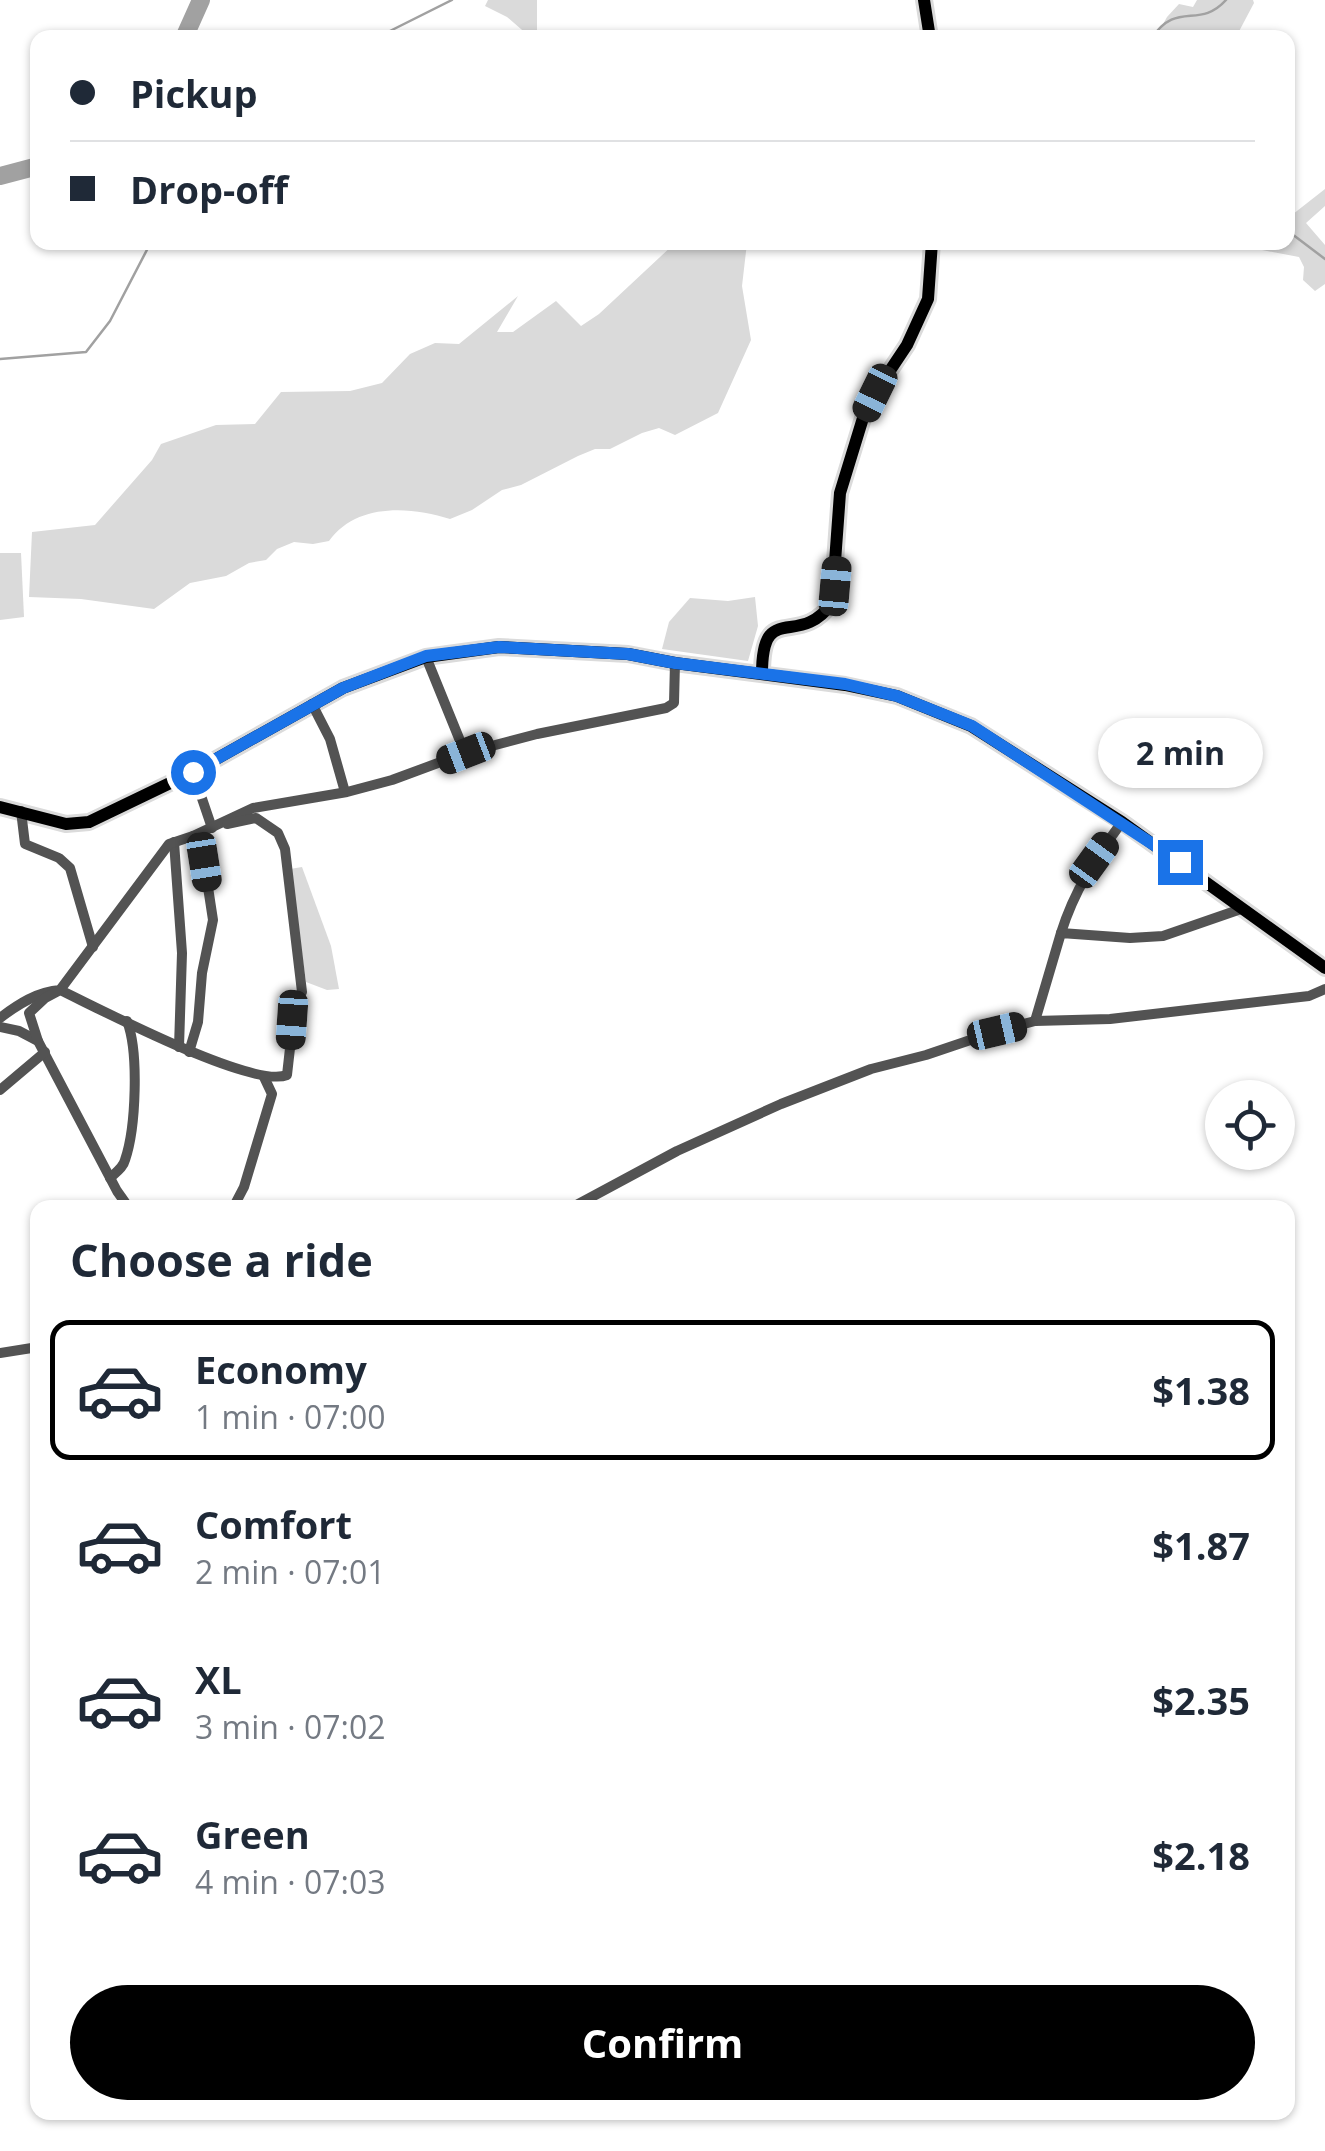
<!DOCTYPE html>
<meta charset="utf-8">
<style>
:root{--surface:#fff;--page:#f2f2f3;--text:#1f2937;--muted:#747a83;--line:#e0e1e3;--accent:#000}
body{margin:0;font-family:"Open Sans",sans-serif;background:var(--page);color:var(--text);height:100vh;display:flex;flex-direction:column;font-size:38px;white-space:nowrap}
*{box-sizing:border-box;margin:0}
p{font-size:32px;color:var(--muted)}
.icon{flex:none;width:55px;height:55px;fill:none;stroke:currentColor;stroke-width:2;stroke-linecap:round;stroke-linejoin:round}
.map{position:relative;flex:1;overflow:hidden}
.sheet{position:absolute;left:30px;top:1200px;width:1265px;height:920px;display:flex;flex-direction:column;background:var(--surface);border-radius:20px;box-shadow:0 2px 8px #0004}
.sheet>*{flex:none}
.hud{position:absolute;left:30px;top:30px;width:1265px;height:220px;border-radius:20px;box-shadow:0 2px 8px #0004;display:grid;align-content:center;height:220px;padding:0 40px;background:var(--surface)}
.fabs{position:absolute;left:1205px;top:1080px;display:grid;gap:20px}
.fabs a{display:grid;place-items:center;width:90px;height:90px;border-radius:50%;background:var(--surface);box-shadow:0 2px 8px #0004;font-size:50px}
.end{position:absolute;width:45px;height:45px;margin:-22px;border:12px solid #1a73e8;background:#fff;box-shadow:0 0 0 5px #fff}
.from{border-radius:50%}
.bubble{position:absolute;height:70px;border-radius:35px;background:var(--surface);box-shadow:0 2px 8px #0004;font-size:32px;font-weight:700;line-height:70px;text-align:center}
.car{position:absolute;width:30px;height:60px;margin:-30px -15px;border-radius:12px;box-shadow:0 0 8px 2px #0007;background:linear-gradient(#222 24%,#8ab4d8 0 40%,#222 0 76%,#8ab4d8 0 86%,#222 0)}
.hud b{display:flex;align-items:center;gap:35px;height:95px;font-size:38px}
.hud b+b{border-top:2px solid var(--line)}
.hud i{width:25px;height:25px;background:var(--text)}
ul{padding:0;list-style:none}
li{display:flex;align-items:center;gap:30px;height:140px;margin:0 20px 15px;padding:0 20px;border:5px solid transparent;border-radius:20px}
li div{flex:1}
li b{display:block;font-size:38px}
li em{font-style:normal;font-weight:700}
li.current{border-color:var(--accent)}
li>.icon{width:90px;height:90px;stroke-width:1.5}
h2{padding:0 40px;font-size:45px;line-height:120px}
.action{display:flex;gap:20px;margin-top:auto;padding:20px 40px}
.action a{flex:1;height:115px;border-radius:60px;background:var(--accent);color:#fff;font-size:40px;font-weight:700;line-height:115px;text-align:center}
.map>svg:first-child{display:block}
.green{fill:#dadada}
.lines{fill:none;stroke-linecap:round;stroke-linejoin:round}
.stream{stroke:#a1a1a1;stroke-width:2.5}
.river{stroke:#a1a1a1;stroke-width:18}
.major-casing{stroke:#dbdbdb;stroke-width:18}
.minor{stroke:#535353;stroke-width:10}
.major{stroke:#000;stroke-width:12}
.route{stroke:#1a73e8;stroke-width:12}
</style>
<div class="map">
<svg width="1325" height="2151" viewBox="0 0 1325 2151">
<rect width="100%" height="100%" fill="#fff"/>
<g class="green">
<polygon points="488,0 537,0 537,31 529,36 507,17 485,6"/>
<polygon points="1197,0 1253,0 1254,3 1236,37 1156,37 1167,17 1179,4 1193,7"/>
<polygon points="1325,189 1325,206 1306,223 1325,245 1325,284 1315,291 1303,280 1304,267 1299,257 1262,250 1248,243 1288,242 1288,218"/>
<path d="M675 243H747L742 286 751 340 718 413 675 435 659 428 642 433 610 449H595L578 456 521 485 502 490 472 510 450 519C410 506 356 503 329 541L313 544 294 542 277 549 266 560 249 563 226 576 190 583 154 609 81 599 29 597 32 532 95 525 152 460 161 444 216 425 255 424 281 392 350 391 382 383 410 354 435 343 459 344 518 296 497 332H513L556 301 581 326 599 314Z"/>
<polygon points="0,553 21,553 24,617 0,620"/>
<polygon points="755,597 758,626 748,661 662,649 669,622 690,598 728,601"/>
<polygon points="302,867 331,946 339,989 327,990 306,982 290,869"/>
</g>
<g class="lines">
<g class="stream">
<polyline points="376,38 452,0"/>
<path d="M1152 38C1177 0 1199 30 1226 0"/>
<polyline points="1288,231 1325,259"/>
<polyline points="0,359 86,352 110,321 151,242"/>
</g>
<g class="river">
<polyline points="184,38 201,0"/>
<polyline points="0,176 38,166"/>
</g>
<defs>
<g id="major">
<polyline points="924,0 930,38"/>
<path d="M762 674C762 599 798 650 832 603L840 493 863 418 875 393 907 345 928 299 932 242"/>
<polyline points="0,807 66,824 89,822 193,772 343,688 426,657 499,647 628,654 675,663 845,685 897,696 971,726 1122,822 1325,968"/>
</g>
</defs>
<use href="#major" class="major-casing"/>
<g class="minor">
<polyline points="312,704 330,739 345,792"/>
<polyline points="465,753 537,734 666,708 674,703 675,663"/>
<polyline points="193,772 212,828"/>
<polyline points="21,811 25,844 59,858 70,868 93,947"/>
<polyline points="174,842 182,953 179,1047"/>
<path d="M1061 933C1074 891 1096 857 1122 822"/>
<path d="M0 1018C17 1005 38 991 60 990L169 844 193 836 253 808 347 792 392 780 465 753 426 657"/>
<polyline points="1035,1021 1061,933 1130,938 1163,936 1241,909"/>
<polyline points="0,1027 19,1031 38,1041 117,1191 129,1208"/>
<path d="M38 1041 29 1013 45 998 60 990C100 1009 252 1089 287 1075L295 1004 302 992 285 849 278 833 256 818 227 824"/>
<polyline points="189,1052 198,1022 202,973 213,920 204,861 193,836"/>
<polyline points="0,1090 45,1052"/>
<path d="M110 1178C116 1172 123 1168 125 1160 136 1128 139 1052 127 1021"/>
<polyline points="233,1208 244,1187 272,1094 264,1077"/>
<polyline points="571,1208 677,1151 781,1104 871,1069 926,1055 997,1031 1035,1021 1110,1019 1309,996 1325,989"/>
<polyline points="0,1353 38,1347"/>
</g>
<use href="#major" class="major"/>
</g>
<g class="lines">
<polyline class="route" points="193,772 343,688 426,656 499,647 628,654 675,663 845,684 897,696 972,726 1180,862"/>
</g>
</svg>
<div class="fabs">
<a><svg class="icon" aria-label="locate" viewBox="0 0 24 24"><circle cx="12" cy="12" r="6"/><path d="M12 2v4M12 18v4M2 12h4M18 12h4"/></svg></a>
</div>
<i class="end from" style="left:193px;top:772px"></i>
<i class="end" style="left:1180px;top:862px"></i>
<div class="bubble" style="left:1098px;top:718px;width:165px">2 min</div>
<i class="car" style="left:875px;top:393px;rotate:206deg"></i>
<i class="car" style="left:835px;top:586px;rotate:5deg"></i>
<i class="car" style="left:466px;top:753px;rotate:249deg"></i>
<i class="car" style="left:1094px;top:860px;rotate:36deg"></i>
<i class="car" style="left:204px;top:862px;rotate:171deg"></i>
<i class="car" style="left:292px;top:1020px;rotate:184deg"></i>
<i class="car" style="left:997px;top:1031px;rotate:77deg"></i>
<div class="hud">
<b><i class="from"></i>Pickup</b>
<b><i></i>Drop-off</b>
</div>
<section class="sheet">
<h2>Choose a ride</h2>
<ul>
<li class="current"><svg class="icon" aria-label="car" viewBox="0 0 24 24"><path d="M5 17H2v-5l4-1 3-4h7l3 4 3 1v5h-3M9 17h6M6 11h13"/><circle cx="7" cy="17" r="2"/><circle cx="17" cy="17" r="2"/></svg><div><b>Economy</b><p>1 min · 07:00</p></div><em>$1.38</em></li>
<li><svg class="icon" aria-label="car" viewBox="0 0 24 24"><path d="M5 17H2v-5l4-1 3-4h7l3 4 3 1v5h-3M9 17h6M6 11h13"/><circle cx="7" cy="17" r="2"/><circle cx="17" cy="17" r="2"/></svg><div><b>Comfort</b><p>2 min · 07:01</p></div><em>$1.87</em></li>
<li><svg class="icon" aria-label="car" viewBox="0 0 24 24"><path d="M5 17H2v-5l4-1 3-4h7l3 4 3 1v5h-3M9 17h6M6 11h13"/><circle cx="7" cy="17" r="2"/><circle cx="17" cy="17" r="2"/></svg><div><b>XL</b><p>3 min · 07:02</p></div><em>$2.35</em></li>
<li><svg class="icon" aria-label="car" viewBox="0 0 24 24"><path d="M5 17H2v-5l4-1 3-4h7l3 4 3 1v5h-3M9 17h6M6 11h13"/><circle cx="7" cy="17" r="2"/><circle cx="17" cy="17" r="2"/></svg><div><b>Green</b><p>4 min · 07:03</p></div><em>$2.18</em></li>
</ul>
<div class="action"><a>Confirm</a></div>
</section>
</div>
